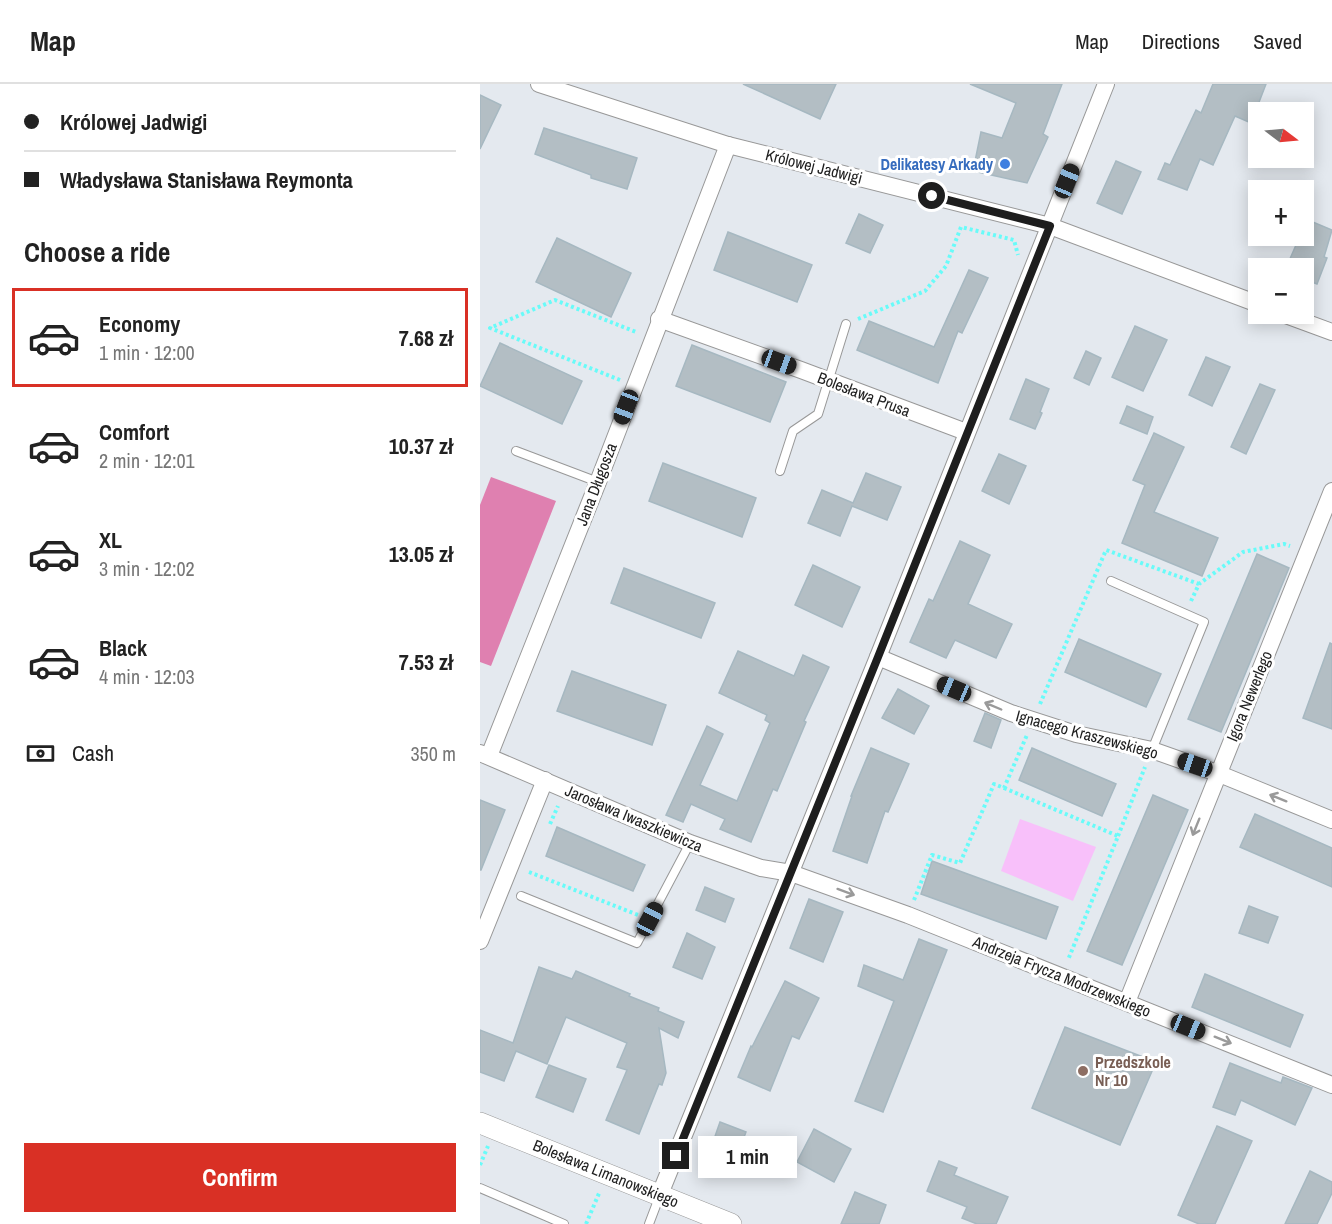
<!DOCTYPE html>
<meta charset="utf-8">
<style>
:root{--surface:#fff;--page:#f2f2f2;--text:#222;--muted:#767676;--line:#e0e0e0;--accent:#d93025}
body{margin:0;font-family:"Archivo Narrow",sans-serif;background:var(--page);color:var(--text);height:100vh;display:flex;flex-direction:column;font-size:22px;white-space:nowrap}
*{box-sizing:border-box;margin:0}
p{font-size:20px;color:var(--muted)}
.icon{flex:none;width:33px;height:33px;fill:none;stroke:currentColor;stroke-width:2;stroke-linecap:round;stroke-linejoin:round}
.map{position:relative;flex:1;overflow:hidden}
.details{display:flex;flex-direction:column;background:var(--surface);width:480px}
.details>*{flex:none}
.top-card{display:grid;align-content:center;height:132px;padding:0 24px;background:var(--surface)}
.needle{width:39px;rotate:106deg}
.fabs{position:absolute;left:768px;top:18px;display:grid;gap:12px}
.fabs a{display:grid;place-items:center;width:66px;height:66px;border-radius:0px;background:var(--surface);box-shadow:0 3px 15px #0003;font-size:30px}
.end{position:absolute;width:27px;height:27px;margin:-14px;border:8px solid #1e1e1e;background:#fff;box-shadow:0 0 0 3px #fff}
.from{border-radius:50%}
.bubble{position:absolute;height:42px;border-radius:0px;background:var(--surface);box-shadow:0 3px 15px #0003;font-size:20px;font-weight:800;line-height:42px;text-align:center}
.car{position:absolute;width:18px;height:36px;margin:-18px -9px;border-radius:8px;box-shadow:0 0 4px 2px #0007;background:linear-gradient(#222 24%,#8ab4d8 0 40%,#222 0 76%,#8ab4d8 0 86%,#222 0)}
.top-card b{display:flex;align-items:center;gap:21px;height:57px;font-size:22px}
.top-card b+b{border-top:2px solid var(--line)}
.top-card i{width:15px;height:15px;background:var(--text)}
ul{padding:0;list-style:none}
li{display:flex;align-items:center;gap:18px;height:99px;margin:0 12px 9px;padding:0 12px;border:3px solid transparent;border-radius:0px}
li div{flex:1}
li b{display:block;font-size:22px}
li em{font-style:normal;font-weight:800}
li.current{border-color:var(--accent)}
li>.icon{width:54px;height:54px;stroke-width:1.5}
h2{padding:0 24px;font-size:27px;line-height:72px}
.pay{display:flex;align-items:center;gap:15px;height:66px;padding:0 24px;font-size:22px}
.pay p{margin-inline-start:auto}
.cta{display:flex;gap:12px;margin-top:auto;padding:12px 24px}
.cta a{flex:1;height:69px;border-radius:0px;background:var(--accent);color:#fff;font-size:24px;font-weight:800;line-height:69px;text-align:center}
header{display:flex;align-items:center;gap:36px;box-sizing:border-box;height:84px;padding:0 30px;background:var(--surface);border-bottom:2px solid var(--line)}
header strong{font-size:28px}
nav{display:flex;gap:33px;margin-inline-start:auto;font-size:21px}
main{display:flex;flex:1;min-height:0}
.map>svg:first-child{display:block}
.park{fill:#f8c0fa}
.pitch{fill:#df80b0}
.building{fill:#b3bec4;stroke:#a6b8c1;stroke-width:1.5}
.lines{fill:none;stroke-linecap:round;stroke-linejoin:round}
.service-casing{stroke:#989898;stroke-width:10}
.minor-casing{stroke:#989898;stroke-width:18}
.tertiary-casing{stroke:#989898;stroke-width:22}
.path{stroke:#69fbf9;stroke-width:4;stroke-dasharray:3 3;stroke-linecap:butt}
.service{stroke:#fff;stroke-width:8}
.minor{stroke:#fff;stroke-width:16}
.tertiary{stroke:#fff;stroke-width:21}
.oneway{stroke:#9a9a9a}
.route{stroke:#1e1e1e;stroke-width:8}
.shop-dot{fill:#3f7fe0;stroke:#fff;stroke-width:2}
.education-dot{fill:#8d6e63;stroke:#fff;stroke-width:2}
.labels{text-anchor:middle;stroke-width:6;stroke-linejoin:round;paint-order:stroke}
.shop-label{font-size:16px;font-weight:bold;fill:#366cbe;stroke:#fff;text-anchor:end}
.street-label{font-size:16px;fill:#1e1e1e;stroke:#fff}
.education-label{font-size:16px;font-weight:bold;fill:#785e54;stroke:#fff;text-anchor:start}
</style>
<header>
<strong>Map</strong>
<nav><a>Map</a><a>Directions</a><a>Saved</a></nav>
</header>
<main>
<section class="details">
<div class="top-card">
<b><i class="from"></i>Królowej Jadwigi</b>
<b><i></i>Władysława Stanisława Reymonta</b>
</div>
<h2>Choose a ride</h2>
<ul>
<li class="current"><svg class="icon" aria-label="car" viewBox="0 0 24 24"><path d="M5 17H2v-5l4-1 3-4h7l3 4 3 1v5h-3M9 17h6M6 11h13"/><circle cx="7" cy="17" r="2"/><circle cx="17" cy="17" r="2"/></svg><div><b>Economy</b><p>1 min · 12:00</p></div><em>7.68 zł</em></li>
<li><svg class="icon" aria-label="car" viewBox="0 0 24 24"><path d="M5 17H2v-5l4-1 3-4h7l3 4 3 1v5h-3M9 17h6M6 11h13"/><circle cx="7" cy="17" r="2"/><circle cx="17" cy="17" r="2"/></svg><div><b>Comfort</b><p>2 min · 12:01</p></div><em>10.37 zł</em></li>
<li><svg class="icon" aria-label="car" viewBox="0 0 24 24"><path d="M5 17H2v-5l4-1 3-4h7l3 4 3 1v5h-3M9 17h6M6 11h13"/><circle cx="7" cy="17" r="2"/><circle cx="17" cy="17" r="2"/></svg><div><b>XL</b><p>3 min · 12:02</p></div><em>13.05 zł</em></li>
<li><svg class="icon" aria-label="car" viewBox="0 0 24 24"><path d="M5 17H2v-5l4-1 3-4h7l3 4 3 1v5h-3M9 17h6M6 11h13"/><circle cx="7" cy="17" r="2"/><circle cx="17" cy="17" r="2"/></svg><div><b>Black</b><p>4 min · 12:03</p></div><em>7.53 zł</em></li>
</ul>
<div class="pay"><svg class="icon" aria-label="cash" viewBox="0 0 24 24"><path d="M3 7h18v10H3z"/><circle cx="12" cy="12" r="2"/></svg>Cash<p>350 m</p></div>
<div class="cta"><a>Confirm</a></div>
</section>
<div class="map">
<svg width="852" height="1140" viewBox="0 0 852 1140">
<rect width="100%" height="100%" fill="#e4e9ef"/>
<polygon class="park" points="540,735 616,763 593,817 521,787"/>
<polygon class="pitch" points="11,393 76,417 11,582 0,578 0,421"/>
<g class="building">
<polygon points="263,0 356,0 340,35"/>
<polygon points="490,0 582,0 563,50 568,53 547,99 493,87 501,48 522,54 536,19"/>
<polygon points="733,0 786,0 771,39 755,32 733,81 720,75 707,106 678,95 685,79 690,81 716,26 721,29"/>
<polygon points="0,11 21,21 0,65"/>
<polygon points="64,44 157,74 147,105 111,94 111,91 55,70"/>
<polygon points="636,77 661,88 642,130 617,119"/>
<polygon points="379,130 403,141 390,169 366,159"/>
<polygon points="828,136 852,146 844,173 847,174 837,200 824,195 824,184 806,184 816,161 821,152 824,152"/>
<polygon points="248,148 332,181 317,218 234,186"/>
<polygon points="77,154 151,189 131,233 56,198"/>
<polygon points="489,186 508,194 482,249 478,247 458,299 377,266 389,237 454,263"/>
<polygon points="655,242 687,256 663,307 632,293"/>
<polygon points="20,259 102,297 82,340 0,302"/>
<polygon points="212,261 306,298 290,338 196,302"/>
<polygon points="606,267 621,274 609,301 594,294"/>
<polygon points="726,273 750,283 732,322 709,311"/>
<polygon points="546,295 569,305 560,328 562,329 555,345 530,335"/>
<polygon points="780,300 795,306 766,370 751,363"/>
<polygon points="647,322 673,333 667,350 640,339"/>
<polygon points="674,349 704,363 674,428 738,454 722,492 642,459 665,401 653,396"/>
<polygon points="519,370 546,382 529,420 502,407"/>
<polygon points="183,379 276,414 262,453 169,417"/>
<polygon points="386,389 421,403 407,436 372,422 360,452 328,439 342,406 373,419"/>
<polygon points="480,457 510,471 488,520 532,540 516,574 475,556 466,574 430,558 449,515 453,517"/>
<polygon points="777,470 809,484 741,648 708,635"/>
<polygon points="333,481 380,503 362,543 315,521"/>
<polygon points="144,484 235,519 221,554 131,519"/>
<polygon points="599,555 681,590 666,623 585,588"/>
<polygon points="850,559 852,560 852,645 823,634"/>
<polygon points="258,567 314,592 323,571 349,583 324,637 326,638 297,707 293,705 271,758 240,745 245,735 211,720 203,738 186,731 227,642 243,650 220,701 257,717 290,639 285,636 287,631 239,609"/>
<polygon points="92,587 186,621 172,661 77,627"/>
<polygon points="418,605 449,622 434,650 402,634"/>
<polygon points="505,629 521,636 511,664 494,657"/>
<polygon points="391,664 429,680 408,728 405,727 387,779 353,767 372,712 371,712"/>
<polygon points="552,664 636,700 622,732 539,696"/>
<polygon points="673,711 708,726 642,881 607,867"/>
<polygon points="0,716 25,726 1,786 0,786"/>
<polygon points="775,730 852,764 852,803 760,763"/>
<polygon points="77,743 165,781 153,807 66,772"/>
<polygon points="452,777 578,823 566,855 441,810"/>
<polygon points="225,803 254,815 245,838 216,826"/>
<polygon points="329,815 363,828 343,878 310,864"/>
<polygon points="769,822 798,833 788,859 759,849"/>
<polygon points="207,849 235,863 222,895 193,883"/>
<polygon points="439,855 467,866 403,1028 375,1017 414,917 378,902 384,881 423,896"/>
<polygon points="59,883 92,895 96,887 150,910 149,912 179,924 178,927 204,938 198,954 179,944 186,989 182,1001 179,1000 159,1050 126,1036 147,986 137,983 147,959 86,933 67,980 36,967 24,997 0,988 0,946 33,959"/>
<polygon points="725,890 823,931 810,963 712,923"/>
<polygon points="305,897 339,914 319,955 312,952 290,1007 258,993 271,962 272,963"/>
<polygon points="585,943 676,978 640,1061 552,1024"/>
<polygon points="750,979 801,999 803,993 832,1004 815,1041 761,1016 755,1031 733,1023"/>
<polygon points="69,981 106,995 93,1028 56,1013"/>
<polygon points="240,1038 266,1048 250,1090 225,1081"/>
<polygon points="737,1042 772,1057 735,1140 719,1140 698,1131"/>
<polygon points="334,1045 371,1065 354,1098 317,1078"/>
<polygon points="459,1077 477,1084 474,1091 528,1113 516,1140 497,1140 482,1134 487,1123 447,1107"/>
<polygon points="830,1087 852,1098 852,1109 837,1140 805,1140"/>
<polygon points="375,1108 406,1121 399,1140 361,1140"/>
</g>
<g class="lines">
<defs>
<g id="service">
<polyline points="36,367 118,398"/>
<polyline points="300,387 313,347 338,330 366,240"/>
<polyline points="631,497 724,538 672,666"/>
<polyline points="41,812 157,859 210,759"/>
<polyline points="0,1104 84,1140"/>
<polyline points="169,1140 180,1111"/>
</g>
<g id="minor">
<polyline points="59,0 248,61 570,142 778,220"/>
<polyline points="803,230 852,248"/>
<polyline points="179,235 321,286 486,348"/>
<polyline points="398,573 531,629 596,650 672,666 737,689 852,736"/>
<polyline points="0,669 210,759 281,784 311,789 428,831 852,1001"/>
<polyline points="9,672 118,398 248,61"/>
<polyline points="0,857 65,696"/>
<polyline points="647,918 852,407"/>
<polyline points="180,1110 398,573 626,0"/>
</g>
<polyline id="tertiary" points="0,1039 251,1140"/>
</defs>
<use href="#service" class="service-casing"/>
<use href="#minor" class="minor-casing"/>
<use href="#tertiary" class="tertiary-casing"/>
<g class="path">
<polyline points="378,235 445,207 466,182 481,143 534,156 538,171"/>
<polyline points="140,296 10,244 75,216 156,248"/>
<polyline points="711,517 719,500 763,468 804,460 810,462"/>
<polyline points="560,620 626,466 719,500"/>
<polyline points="524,704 638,752 588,876"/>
<polyline points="70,740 78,722"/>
<polyline points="638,752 665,683"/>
<polyline points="49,788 158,831"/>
<polyline points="434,816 452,771 480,779 514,700 524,704 547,651"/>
<polyline points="0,1081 8,1062"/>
<polyline points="106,1140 120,1107"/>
</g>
<use href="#service" class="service"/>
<use href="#minor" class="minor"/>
<use href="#tertiary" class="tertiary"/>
</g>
<defs><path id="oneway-shaft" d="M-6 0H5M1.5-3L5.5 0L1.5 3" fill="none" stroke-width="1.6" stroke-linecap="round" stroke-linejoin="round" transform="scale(1.5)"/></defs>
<g class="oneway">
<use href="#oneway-shaft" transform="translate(513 622) rotate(-157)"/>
<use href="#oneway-shaft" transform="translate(798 714) rotate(-158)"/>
<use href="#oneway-shaft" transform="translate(716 743) rotate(112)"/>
<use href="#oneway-shaft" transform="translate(366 808) rotate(20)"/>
<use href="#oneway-shaft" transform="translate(743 956) rotate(22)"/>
</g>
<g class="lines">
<polyline class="route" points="196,1072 398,573 570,142 452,112"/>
</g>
<circle class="shop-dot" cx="525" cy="80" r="6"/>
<circle class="education-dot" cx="603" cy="987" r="6"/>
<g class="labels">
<g class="shop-label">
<text x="513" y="86">Delikatesy Arkady</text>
</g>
<g class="street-label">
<text transform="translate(334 82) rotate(14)" y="6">Królowej Jadwigi</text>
<text transform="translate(384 310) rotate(21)" y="6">Bolesława Prusa</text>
<text transform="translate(116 400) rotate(-69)" y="6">Jana Długosza</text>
<text transform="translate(769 612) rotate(-68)" y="6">Igora Newerlego</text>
<text transform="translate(607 650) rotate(15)" y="6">Ignacego Kraszewskiego</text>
<text transform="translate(154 734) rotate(23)" y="6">Jarosława Iwaszkiewicza</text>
<text transform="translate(582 892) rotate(22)" y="6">Andrzeja Frycza Modrzewskiego</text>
<text transform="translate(126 1089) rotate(22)" y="6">Bolesława Limanowskiego</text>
</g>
<g class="education-label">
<text x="615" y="984">Przedszkole<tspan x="615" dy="18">Nr 10</tspan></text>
</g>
</g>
</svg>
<div class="fabs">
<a><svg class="needle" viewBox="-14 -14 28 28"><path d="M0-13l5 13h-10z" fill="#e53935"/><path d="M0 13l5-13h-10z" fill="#767676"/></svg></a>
<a>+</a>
<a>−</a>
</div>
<i class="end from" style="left:452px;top:112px"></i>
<i class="end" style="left:196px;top:1072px"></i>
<div class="bubble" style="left:218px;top:1052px;width:99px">1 min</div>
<i class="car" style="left:587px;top:97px;rotate:22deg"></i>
<i class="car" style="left:299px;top:278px;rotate:110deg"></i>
<i class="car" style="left:146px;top:323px;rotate:201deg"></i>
<i class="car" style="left:474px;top:605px;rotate:293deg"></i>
<i class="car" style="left:715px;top:681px;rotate:289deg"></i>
<i class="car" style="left:170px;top:835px;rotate:28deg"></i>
<i class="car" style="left:708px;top:943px;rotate:112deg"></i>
</div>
</main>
